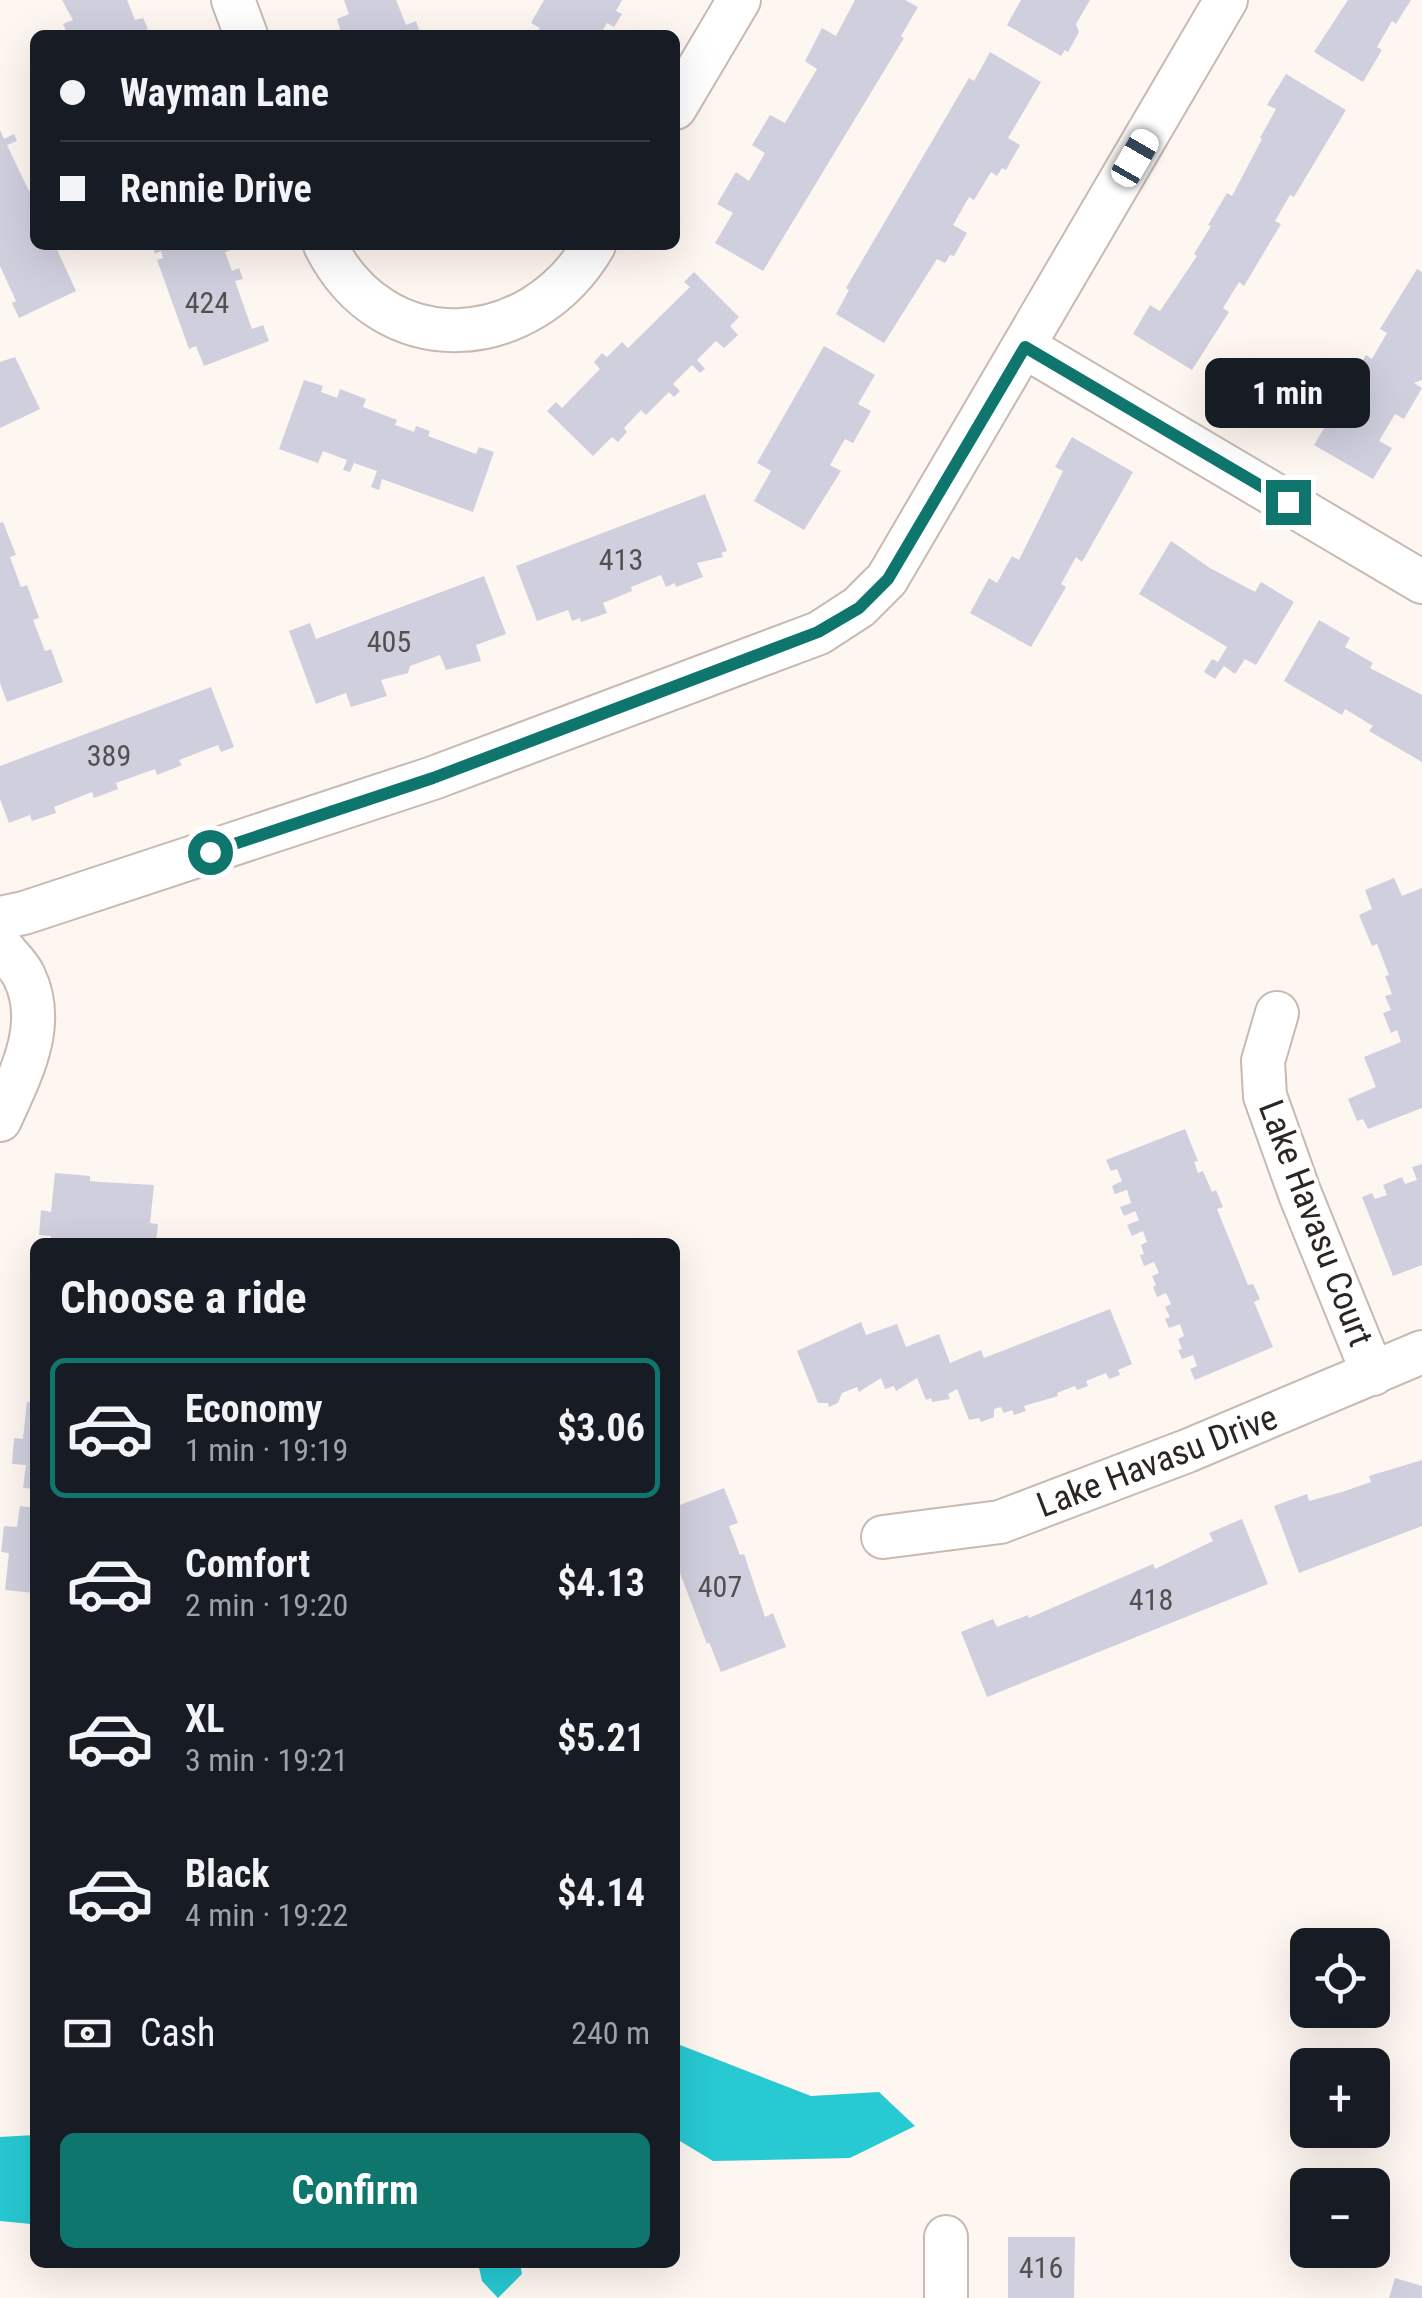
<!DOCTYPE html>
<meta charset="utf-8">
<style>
:root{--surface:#171b24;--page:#242831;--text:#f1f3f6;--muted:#9ea1a6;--line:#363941;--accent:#0f766e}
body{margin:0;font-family:"Roboto Condensed",sans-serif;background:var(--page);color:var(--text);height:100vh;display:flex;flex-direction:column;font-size:38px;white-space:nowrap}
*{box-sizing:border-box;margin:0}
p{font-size:32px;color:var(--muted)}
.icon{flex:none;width:55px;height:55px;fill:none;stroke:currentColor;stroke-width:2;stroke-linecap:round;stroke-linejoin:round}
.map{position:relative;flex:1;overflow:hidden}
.side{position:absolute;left:30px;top:1238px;width:650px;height:1030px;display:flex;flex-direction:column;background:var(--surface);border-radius:15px;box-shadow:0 10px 40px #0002}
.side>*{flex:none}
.banner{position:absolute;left:30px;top:30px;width:650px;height:220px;border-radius:15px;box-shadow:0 10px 40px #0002;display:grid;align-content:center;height:220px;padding:0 30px;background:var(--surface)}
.tools{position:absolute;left:1290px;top:1928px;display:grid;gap:20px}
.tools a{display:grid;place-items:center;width:100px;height:100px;border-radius:15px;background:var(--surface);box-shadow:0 10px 40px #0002;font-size:50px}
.end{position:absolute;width:45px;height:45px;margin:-22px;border:12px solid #0f766e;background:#fff;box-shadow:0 0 0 5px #fff}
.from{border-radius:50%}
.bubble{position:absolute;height:70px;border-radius:15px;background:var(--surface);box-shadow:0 10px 40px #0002;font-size:32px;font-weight:700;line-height:70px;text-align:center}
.car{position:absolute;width:30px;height:60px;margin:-30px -15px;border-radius:12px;box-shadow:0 0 8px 2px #0007;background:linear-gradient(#fff 24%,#345 0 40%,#fff 0 76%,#345 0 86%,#fff 0)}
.banner b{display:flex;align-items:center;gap:35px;height:95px;font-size:38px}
.banner b+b{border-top:2px solid var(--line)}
.banner i{width:25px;height:25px;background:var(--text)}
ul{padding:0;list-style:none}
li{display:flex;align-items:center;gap:30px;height:140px;margin:0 20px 15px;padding:0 10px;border:5px solid transparent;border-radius:15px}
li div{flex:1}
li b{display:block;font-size:38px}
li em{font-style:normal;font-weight:700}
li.active{border-color:var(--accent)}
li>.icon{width:90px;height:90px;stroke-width:1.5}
h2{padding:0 30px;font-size:45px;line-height:120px}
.pay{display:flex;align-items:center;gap:25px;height:110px;padding:0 30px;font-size:38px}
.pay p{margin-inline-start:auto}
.action{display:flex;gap:20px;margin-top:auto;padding:20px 30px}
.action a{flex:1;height:115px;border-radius:15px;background:var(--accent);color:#fff;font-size:40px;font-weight:700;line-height:115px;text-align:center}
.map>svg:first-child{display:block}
.water{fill:#27c9d2}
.building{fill:#d0cfde}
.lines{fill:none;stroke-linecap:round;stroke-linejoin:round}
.street-casing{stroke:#c8bab1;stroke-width:46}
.street{stroke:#fff;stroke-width:42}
.route{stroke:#0f766e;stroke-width:12}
.labels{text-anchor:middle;stroke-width:8;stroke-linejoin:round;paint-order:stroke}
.number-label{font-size:30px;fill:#545051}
.street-label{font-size:35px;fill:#2b2622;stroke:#fff}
</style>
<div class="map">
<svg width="1422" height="2298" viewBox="0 0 1422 2298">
<rect width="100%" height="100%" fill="#fef6f0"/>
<g class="water">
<polygon points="675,2043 811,2096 879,2092 915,2126 850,2158 713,2161 675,2138"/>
<polygon points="35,2135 35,2221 31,2224 0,2221 0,2137"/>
<polygon points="478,2263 520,2263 522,2274 498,2298 482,2281"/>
</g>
<g class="building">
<polygon points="62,0 127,0 135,20 143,18 148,29 132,35 68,35 63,24 73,20"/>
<polygon points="344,0 396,0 406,25 416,21 421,35 342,35 337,19 349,14"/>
<polygon points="544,0 622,0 616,11 622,14 614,27 607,23 600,35 536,35 540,28 531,23"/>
<polygon points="855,0 905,0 918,7 901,36 904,38 763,271 715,243 733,213 717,204 736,172 749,181 765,153 752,145 770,115 785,123 817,69 805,61 822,28 836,36"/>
<polygon points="1021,0 1090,0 1076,24 1079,32 1068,52 1065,50 1061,56 1007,25"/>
<polygon points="1348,0 1411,0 1396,24 1392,21 1377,47 1382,50 1363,82 1314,52"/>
<polygon points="990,52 1041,82 1008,138 1020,145 1006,170 1002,168 997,176 991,172 974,200 969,197 953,225 967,233 954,256 950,255 945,263 937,259 884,343 836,314 849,290 846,288 969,78 974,81"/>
<polygon points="1286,74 1346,110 1294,197 1290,195 1275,221 1281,224 1244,286 1239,282 1223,308 1229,312 1192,370 1133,334 1150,305 1160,311 1197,256 1194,254 1211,226 1208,225 1227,193 1232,196 1262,139 1260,138 1276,109 1267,105"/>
<polygon points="0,130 4,139 14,134 17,141 7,145 29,191 35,189 35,245 55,245 76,291 19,318 12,303 16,301 0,266"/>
<polygon points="152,245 232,245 233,249 225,252 232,271 239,268 243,279 235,281 252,329 263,325 269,341 204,366 196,346 189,349 157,260 163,258 161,251 155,254"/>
<polygon points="1417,269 1422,272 1422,380 1414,383 1422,388 1404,419 1395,414 1379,441 1392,448 1373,479 1314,445 1333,413 1338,417 1354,390 1348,386 1366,355 1372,359 1387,333 1380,329"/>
<polygon points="694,272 739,317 730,326 738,335 724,348 716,341 697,360 705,369 700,373 692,365 673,384 680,391 674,397 669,392 646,415 641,410 624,428 627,432 618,442 612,437 593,456 547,411 556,402 562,408 600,369 594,362 602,353 607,357 622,342 628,348 690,287 684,282"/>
<polygon points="824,346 875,375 858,404 871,411 853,443 845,439 830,465 841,471 804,530 754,501 771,471 757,463"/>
<polygon points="15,357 40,409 0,428 0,362"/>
<polygon points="304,380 323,386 321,392 337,398 340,389 366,399 363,407 397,420 395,425 414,432 416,426 430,431 428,436 476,454 479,447 494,452 473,512 382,479 379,490 371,487 377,471 354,463 350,472 343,470 347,460 323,451 318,463 279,449"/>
<polygon points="1072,437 1133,472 1082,562 1076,557 1061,584 1066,587 1031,647 970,613 989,578 997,583 1012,556 1019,560 1063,471 1055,467"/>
<polygon points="705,494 727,551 721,553 723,557 697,563 703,577 676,587 675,583 666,587 661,575 631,587 632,591 603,603 607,613 581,622 580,618 572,621 568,610 537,621 516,566"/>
<polygon points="3,522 16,555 10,557 21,587 27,585 39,618 33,620 45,651 51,649 63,682 7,702 0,683 0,523"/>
<polygon points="1171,541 1210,568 1255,592 1261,582 1294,602 1256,665 1245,659 1235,674 1224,666 1215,679 1204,672 1212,659 1218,662 1227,647 1139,594"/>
<polygon points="484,576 506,634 476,645 481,661 446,670 440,655 410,666 408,673 381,680 387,696 351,707 346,693 316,704 289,631 310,623 316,639"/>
<polygon points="1319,620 1350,638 1345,647 1373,663 1370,668 1422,695 1422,762 1369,731 1373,726 1345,709 1342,715 1284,681"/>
<polygon points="211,687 234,747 221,752 218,745 179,760 182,765 157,775 155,769 116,783 118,789 94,798 92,792 54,807 56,813 32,821 30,815 9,823 0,799 0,766"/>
<polygon points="1394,878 1402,896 1422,888 1422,1108 1368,1129 1363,1119 1357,1121 1348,1099 1376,1087 1364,1057 1401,1042 1397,1030 1391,1033 1383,1013 1391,1010 1385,996 1392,994 1385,976 1389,975 1377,944 1372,946 1359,915 1372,909 1365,890"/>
<polygon points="1185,1129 1198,1161 1194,1162 1198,1173 1203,1171 1212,1192 1216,1190 1223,1207 1217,1209 1248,1285 1253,1284 1260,1299 1254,1302 1273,1347 1195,1380 1190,1369 1197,1366 1193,1355 1182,1359 1178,1350 1182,1349 1178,1339 1184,1336 1180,1324 1169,1328 1165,1319 1170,1317 1165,1307 1171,1304 1166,1293 1157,1297 1153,1287 1156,1285 1152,1276 1159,1273 1154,1262 1144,1266 1140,1255 1144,1254 1141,1245 1147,1242 1143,1231 1132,1236 1127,1225 1139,1220 1135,1211 1124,1216 1120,1207 1131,1203 1127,1190 1115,1194 1112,1186 1122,1181 1117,1169 1111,1171 1106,1160"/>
<polygon points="1422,1164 1422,1265 1393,1276 1362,1197 1372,1193 1375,1199 1387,1195 1383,1185 1402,1177 1405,1184 1417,1180 1412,1167"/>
<polygon points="55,1173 90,1176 90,1181 101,1182 154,1185 150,1223 158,1224 156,1242 51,1242 51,1236 39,1235 41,1210 51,1212"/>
<polygon points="1110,1309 1132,1364 1118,1370 1120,1375 1109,1379 1106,1373 1086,1381 1088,1386 1077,1390 1075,1386 1057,1393 1058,1396 1024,1406 1026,1411 1014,1415 1012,1410 1004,1413 1001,1407 994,1409 994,1417 981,1422 979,1418 969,1420 957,1389 948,1394 950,1399 932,1402 931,1398 926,1400 917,1378 896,1391 894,1386 885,1389 881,1378 859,1392 857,1387 842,1393 838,1403 829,1407 828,1403 818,1403 797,1351 861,1322 866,1335 897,1324 906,1347 939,1334 950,1363 981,1350 984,1358"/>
<polygon points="27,1402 35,1403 35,1489 23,1488 26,1465 12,1464 14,1438 23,1439"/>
<polygon points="1422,1460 1422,1526 1299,1573 1274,1506 1307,1494 1309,1501 1342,1492 1371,1482 1369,1476"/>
<polygon points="724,1488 738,1523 729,1526 740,1555 744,1554 765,1617 773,1613 786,1647 721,1672 709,1642 707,1644 675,1560 675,1507"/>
<polygon points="20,1506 35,1508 35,1593 5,1590 9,1553 1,1552 4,1526 17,1527"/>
<polygon points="1242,1519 1268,1584 987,1697 961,1632 993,1619 997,1627 1028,1615 1029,1618 1153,1564 1155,1569 1213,1541 1209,1533"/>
<polygon points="1008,2237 1075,2237 1074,2298 1008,2298"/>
<polygon points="1395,2278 1422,2286 1422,2298 1389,2298"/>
</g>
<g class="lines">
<defs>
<g id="street">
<polyline points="233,0 246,35"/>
<polyline points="675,108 739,0"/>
<path d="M325 245C384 363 530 354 594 245"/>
<polyline points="1025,347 1422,582"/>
<polyline points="0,918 24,913 433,778 819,633 859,607 887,579 1226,0"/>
<path d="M0 945C7 955 19 965 24 976 48 1025 20 1075 0 1120"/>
<polyline points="1277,1013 1263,1061 1265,1096 1300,1194 1373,1374"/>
<polyline points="883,1537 1000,1522 1187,1451 1422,1352"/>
<polyline points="946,2237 946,2298"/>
</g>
</defs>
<use href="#street" class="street-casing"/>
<use href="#street" class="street"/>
</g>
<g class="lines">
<polyline class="route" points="210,852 433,778 818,632 859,608 888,579 1025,347 1288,502"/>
</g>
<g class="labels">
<g class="number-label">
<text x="207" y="313">424</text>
<text x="621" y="570">413</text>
<text x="389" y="652">405</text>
<text x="109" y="766">389</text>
<text x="720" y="1597">407</text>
<text x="1151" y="1610">418</text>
<text x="1041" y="2278">416</text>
</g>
<g class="street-label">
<text transform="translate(1316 1223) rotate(69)" y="12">Lake Havasu Court</text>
<text transform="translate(1157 1461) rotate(-21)" y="12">Lake Havasu Drive</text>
</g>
</g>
</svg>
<div class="tools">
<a><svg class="icon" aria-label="locate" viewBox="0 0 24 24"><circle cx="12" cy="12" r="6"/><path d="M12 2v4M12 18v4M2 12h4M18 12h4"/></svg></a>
<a>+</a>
<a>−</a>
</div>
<i class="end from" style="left:210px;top:852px"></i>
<i class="end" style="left:1288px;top:502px"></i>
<div class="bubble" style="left:1205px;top:358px;width:165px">1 min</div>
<i class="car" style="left:1135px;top:158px;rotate:30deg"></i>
<div class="banner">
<b><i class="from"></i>Wayman Lane</b>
<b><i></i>Rennie Drive</b>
</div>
<section class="side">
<h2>Choose a ride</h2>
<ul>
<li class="active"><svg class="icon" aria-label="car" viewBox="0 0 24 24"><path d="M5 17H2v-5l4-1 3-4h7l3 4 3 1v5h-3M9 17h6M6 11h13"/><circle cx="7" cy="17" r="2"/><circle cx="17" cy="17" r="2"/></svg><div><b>Economy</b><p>1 min · 19:19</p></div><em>$3.06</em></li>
<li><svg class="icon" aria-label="car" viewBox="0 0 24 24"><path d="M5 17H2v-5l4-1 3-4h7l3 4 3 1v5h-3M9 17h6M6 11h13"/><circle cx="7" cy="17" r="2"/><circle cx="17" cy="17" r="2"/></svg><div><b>Comfort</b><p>2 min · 19:20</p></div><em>$4.13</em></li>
<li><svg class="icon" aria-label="car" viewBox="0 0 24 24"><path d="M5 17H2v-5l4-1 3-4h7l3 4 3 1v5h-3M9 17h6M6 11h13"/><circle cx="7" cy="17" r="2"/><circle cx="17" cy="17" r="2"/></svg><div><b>XL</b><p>3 min · 19:21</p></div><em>$5.21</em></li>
<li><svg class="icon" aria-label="car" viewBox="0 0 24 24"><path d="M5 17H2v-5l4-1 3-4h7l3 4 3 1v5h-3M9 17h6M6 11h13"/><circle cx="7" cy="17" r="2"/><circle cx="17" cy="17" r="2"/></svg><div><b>Black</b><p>4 min · 19:22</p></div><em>$4.14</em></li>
</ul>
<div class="pay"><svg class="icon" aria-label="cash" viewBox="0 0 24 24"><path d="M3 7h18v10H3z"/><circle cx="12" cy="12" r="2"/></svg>Cash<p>240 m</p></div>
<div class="action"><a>Confirm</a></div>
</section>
</div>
